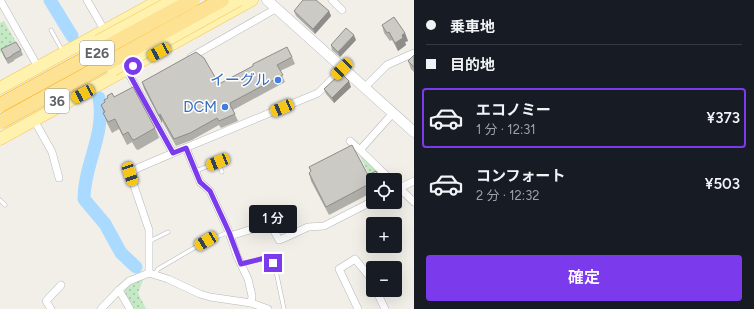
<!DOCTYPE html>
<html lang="ja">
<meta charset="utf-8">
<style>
:root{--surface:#171b24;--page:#20242c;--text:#f1f3f6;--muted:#9ea1a6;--line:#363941;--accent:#7c3aed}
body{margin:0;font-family:Figtree,"Noto Sans JP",sans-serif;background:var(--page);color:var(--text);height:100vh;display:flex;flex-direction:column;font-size:15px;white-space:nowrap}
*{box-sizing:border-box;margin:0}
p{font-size:13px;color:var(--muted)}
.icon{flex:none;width:22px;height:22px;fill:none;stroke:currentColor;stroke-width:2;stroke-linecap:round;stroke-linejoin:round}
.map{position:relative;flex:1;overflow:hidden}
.side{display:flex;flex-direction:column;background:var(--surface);width:340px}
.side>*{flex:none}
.guide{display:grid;align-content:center;height:88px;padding:0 12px;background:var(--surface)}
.tools{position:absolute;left:366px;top:173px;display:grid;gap:8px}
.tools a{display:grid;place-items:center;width:36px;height:36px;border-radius:4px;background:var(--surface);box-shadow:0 4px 16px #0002;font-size:20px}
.end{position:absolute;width:18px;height:18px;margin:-9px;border:5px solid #7c3aed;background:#fff;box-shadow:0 0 0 2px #fff}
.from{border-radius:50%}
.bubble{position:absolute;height:28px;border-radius:4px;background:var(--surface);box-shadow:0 4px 16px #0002;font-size:13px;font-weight:600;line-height:28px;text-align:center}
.car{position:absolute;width:12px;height:24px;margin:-12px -6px;border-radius:5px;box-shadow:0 0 3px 1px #0007;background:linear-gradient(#f5c518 24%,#345 0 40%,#f5c518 0 76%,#345 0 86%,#f5c518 0)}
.guide b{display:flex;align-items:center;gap:14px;height:38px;font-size:15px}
.guide b+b{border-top:1px solid var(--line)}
.guide i{width:10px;height:10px;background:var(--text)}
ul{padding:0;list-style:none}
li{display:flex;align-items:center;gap:12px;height:60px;margin:0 8px 6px;padding:0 4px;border:2px solid transparent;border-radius:4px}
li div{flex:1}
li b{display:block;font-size:15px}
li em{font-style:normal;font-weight:600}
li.selected{border-color:var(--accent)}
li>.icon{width:36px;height:36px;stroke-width:1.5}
.cta{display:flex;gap:8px;margin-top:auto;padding:8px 12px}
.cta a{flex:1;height:46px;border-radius:4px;background:var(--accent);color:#fff;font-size:16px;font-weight:600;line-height:46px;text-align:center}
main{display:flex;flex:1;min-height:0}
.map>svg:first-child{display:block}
.park{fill:url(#park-dots)}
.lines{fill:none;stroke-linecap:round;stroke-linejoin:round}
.river{stroke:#aadaff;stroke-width:13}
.lane-casing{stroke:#b5b8bc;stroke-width:4.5}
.street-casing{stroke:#b5b8bc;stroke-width:8}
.secondary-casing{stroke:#b6babf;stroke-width:11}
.primary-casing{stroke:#f2c960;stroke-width:13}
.lane{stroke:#fff;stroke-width:3.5}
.street{stroke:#fff;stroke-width:7}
.secondary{stroke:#fff;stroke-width:10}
.primary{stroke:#fff2af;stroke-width:12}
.primary-bridge-casing{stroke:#f2c960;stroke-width:13;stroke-linecap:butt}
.highway-bridge-casing{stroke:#f9ab00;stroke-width:15;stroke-linecap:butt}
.primary-bridge{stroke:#fff2af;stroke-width:12}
.highway-bridge{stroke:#fde293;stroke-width:14}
.wall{fill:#afaea9}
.shaded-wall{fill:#8f8d8a}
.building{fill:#cccac5;stroke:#8f8d8a}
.route{stroke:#7c3aed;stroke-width:5}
.shop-dot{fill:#3f7fe0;stroke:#fff;stroke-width:1.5}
.labels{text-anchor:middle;stroke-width:3;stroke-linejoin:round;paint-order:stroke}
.shield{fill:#fff;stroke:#8f9295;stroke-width:1}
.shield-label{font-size:14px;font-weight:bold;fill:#5f6368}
.shop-label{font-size:15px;fill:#366cbe;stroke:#fff;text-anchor:end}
</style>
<main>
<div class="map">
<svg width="414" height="309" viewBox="0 0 414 309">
<defs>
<pattern id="park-dots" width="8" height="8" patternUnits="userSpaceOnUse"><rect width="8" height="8" fill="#c5e8c5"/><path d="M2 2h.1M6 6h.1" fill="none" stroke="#a3c0a4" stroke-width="1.8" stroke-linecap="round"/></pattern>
</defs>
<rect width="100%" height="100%" fill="#f1efe8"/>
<g class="park">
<polygon points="4,21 17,44 0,53 0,23"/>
<polygon points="359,154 382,176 372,181"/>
<polygon points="139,280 143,280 138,293 146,309 133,309 124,292 125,289"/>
</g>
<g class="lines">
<g class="river">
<polyline points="50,0 72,36"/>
<path d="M99 98C106 134 84 164 84 199L105 224 121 253 136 267"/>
</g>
<defs>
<g id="lane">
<polyline points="51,30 63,52"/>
<polyline points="196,171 218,162 222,172"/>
<polyline points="0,200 5,205"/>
<polyline points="150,241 168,232"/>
<polyline points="241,264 265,258 272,260 273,263"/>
<polyline points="276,271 284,309"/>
<polyline points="154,275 158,269 206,241 229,232"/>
</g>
<g id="street">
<polyline points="0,0 38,67"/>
<polyline points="87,0 106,33"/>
<polyline points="332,0 342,10"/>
<polyline points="111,42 173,153"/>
<polyline points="191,57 277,8"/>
<polyline points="364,88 387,65 414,53"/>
<polyline points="34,120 52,152 59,178"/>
<polyline points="350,141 360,150 393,113"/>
<polyline points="186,148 200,182 210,191 229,232 237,256 248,279 252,296 251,303"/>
<polyline points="360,150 391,180"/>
<polyline points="395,184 414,202"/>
<polyline points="396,190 414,181"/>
<polyline points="230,236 269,224 271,225 279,240 282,239 308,227 324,226 373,201"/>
<polyline points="149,273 149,230 130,174 138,168 173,153 318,93 342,69"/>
<polyline points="119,290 130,309"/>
<polyline points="376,290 385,309"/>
<polyline points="51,309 46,301 61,285"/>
<polyline points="101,309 119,290 129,281 149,273 168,279 200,294 210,297 251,303 268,309"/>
<polyline points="358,309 339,269 355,259 369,276 373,284"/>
</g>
<polyline id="secondary" points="267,0 414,132"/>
<g id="primary">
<polyline points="0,88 160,0"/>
<polyline points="0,139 252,0"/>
</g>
</defs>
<use href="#lane" class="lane-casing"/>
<use href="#street" class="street-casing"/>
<use href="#secondary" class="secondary-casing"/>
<use href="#primary" class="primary-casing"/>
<use href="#lane" class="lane"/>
<use href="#street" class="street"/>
<use href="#secondary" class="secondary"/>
<use href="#primary" class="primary"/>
<defs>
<g id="primary-bridge">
<polyline points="98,41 174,0"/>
<polyline points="113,70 239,0"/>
</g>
<g id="highway-bridge">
<polyline points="0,105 193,0"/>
<polyline points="0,122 222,0"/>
</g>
</defs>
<use href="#primary-bridge" class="primary-bridge-casing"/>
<use href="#highway-bridge" class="highway-bridge-casing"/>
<use href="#primary-bridge" class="primary-bridge"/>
<use href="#highway-bridge" class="highway-bridge"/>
</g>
<g class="wall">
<polygon points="294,11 329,11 331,16 315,34 296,16"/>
<polygon points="382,25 405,33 408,41 405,42 406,45 398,51 392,40 390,41 384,33"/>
<polygon points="356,40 340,57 332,50 331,45"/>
<polygon points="1,49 21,50 23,55 14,60 14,61 8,64 3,55"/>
<polygon points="414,55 414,72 411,69 408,61"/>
<polygon points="292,57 295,64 280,71 285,82 233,110 238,121 221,128 219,125 192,140 176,146 162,121 162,123 144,89 142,82 219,84"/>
<polygon points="351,87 334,103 326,94 324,89"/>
<polygon points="114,97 155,128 159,138 138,150 136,149 132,142 127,145 119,129 112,133 107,123 101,105"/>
<polygon points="309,167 368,175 376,171 380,180 373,180 373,192 329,215 311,181 309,173 311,172"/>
</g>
<g class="shaded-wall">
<polygon points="329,11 331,16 315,34 313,29"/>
<polygon points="405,33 408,41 405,42 406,45 398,51 395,43 402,35"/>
<polygon points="354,35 356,40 340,57 338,52"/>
<polygon points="349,81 351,87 334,103 332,98"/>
<polygon points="160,114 162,121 162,123 159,116"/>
</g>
<g class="building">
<polygon points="303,0 316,0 329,11 313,29 294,11"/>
<polygon points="394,17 405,33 402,35 403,38 395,43 389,32 387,33 382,25"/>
<polygon points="346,28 354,35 338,52 331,45"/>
<polygon points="16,42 21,50 12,55 12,56 6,59 1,49"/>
<polygon points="287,47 292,57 277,65 283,75 230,103 231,104 230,105 235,114 219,121 217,118 190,133 174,139 160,114 159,116 142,82 196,52 204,58 219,84 253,66 253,64"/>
<polygon points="414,55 414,67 408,61"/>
<polygon points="341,73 349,81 332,98 324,89"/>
<polygon points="133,87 155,128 134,140 132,139 128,132 123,135 115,119 108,122 103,113 105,112 101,105 105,102 104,100 108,98 107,96 112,93 114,97"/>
<polygon points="352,145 368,175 376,171 380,179 378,180 373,180 373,182 326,207 309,173 311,171 309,167"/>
</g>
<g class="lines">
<polyline class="route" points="133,66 127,70 173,153 186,148 200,182 210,191 229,232 241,264 265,258 272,260 273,263"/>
</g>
<g class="shop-dot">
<circle cx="278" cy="80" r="4"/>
<circle cx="225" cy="107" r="4"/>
</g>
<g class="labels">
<g class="shield">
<rect x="80" y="41" width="34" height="24" rx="3"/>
<rect x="45" y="89" width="24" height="24" rx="3"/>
</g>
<g class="shield-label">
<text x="97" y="58">E26</text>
<text x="57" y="106">36</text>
</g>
<g class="shop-label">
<text x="270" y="85">イーグル</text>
<text x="217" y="112">DCM</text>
</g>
</g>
</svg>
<div class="tools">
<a><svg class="icon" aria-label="locate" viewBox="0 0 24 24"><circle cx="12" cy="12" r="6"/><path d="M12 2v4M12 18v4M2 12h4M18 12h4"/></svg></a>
<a>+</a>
<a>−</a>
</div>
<i class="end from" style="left:133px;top:66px"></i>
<i class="end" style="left:273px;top:263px"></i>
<div class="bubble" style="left:249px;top:205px;width:48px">1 分</div>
<i class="car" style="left:159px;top:52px;rotate:241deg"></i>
<i class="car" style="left:342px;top:69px;rotate:225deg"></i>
<i class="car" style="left:83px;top:94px;rotate:242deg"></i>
<i class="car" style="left:282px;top:108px;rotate:247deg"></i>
<i class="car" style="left:218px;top:162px;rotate:248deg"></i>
<i class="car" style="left:130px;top:174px;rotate:162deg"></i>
<i class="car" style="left:206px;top:241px;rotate:239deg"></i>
</div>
<section class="side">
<div class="guide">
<b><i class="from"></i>乗車地</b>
<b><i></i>目的地</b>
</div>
<ul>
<li class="selected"><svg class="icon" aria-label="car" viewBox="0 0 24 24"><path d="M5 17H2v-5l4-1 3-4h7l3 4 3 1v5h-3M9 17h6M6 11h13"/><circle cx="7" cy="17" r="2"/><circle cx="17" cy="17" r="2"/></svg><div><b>エコノミー</b><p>1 分 · 12:31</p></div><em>¥373</em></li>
<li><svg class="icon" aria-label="car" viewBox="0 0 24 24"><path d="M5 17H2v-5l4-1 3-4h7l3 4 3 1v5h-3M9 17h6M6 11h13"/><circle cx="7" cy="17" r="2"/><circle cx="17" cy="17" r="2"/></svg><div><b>コンフォート</b><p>2 分 · 12:32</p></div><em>¥503</em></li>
</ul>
<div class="cta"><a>確定</a></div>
</section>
</main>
